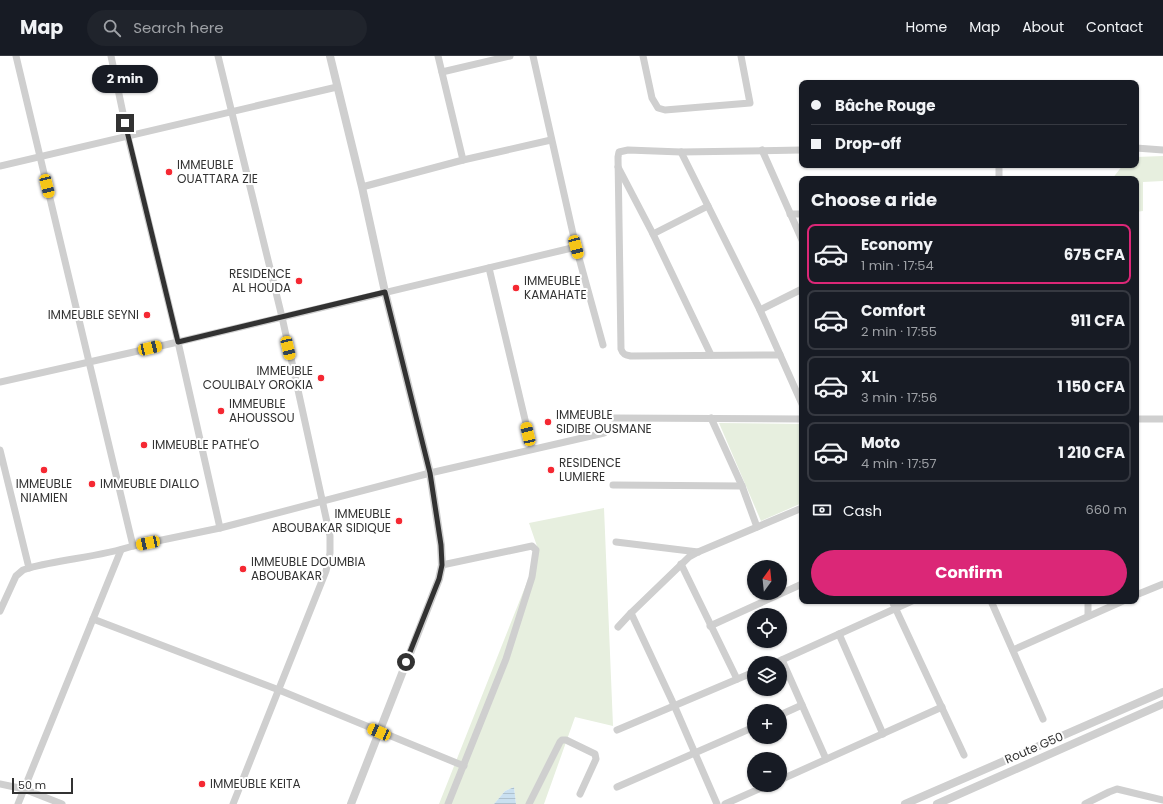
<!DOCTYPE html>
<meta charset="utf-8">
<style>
:root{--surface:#171b24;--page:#20242c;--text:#f1f3f6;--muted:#9ea1a6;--line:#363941;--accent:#db2777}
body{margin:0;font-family:Poppins,sans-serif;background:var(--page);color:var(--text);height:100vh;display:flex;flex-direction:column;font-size:15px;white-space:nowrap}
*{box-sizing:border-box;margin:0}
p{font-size:13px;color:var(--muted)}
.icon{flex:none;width:22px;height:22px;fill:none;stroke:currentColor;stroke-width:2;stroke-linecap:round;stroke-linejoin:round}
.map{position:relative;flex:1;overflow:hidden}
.drawer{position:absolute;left:799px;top:120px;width:340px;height:428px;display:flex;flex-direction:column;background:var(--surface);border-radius:8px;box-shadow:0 1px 3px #0004}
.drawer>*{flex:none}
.hud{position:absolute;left:799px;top:24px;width:340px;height:88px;border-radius:8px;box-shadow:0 1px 3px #0004;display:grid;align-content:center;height:88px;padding:0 12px;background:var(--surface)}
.needle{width:26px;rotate:15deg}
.tools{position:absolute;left:747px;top:504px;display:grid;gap:8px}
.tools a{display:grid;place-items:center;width:40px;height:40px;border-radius:50%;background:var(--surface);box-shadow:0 1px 3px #0004;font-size:20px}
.scale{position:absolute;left:12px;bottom:10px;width:61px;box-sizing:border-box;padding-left:4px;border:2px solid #323232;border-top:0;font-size:11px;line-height:14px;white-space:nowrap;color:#323232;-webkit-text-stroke:3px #fff;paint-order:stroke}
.end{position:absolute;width:18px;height:18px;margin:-9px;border:5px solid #323232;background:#fff;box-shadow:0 0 0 2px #fff}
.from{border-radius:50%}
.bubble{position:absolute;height:28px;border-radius:14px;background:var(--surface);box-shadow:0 1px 3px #0004;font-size:13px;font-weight:700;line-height:28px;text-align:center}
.car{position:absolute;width:12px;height:24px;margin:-12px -6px;border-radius:5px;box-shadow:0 0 3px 1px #0007;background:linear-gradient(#f5c518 24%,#345 0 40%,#f5c518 0 76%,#345 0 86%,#f5c518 0)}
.hud b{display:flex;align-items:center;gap:14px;height:38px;font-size:15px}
.hud b+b{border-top:1px solid var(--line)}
.hud i{width:10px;height:10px;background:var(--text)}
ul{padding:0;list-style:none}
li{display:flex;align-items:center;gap:12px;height:60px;margin:0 8px 6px;padding:0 4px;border:2px solid var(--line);border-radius:8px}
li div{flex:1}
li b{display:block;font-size:15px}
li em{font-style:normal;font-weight:700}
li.selected{border-color:var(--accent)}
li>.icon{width:36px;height:36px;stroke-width:1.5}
h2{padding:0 12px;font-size:18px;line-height:48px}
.pay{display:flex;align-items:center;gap:10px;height:44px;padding:0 12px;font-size:15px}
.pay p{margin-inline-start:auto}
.cta{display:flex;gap:8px;margin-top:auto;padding:8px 12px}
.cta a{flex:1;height:46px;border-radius:24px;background:var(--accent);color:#fff;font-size:16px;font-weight:700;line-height:46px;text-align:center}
header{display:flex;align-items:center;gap:24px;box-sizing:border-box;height:56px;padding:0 20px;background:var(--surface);border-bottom:1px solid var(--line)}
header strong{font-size:19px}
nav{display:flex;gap:22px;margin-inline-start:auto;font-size:14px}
.search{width:280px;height:36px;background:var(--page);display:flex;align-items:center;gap:10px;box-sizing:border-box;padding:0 14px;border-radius:22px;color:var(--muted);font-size:15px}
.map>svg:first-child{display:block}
.grass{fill:#e7efdf}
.water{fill:url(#water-rules)}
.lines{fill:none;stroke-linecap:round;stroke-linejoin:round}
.minor{stroke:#cfcfcf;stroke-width:7}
.tertiary{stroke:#cfcfcf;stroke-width:8}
.route{stroke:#323232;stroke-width:5}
.poi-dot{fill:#f52832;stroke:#fff;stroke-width:1.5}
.labels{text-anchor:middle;stroke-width:4;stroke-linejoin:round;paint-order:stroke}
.poi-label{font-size:12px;fill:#323232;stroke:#fff;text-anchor:start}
.street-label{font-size:12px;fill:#323232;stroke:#fff}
</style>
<header>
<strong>Map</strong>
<div class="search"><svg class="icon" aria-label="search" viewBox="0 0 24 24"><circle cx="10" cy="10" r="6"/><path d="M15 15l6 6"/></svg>Search here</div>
<nav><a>Home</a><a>Map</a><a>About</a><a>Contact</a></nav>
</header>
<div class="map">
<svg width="1163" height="748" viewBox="0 0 1163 748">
<defs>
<pattern id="water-rules" width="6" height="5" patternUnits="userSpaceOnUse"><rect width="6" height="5" fill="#cae0f0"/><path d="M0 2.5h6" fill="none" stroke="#aec1ce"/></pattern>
</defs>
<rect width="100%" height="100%" fill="#fff"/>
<g class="grass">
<polygon points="1163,100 1163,125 1143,126 1143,155 1136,156 1136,123 1112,123 1123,109 1136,109 1136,101"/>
<polygon points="719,367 802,368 802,447 761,465"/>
<polygon points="604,452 613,670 575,661 544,748 516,748 514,731 505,735 494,748 439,748 539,496 529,467"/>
</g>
<polygon class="water" points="514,731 516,748 494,748 505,735"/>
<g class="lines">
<g class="minor">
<polyline points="16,0 133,490"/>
<polyline points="111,0 128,81 178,286 220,472"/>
<polyline points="218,0 282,261 330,480 330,497 326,515 233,748"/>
<polyline points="438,0 463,104"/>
<polyline points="533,0 576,191 603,289"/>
<polyline points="643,0 652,42 658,52 665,54 750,47 741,0"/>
<polyline points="442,16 510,0"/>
<polyline points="1136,92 1163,94"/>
<polyline points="762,94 802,184"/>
<polyline points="681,96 760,254 802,348"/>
<polyline points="0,110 337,31"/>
<polyline points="618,111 653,178 711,299"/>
<polyline points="999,123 999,109"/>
<polyline points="362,131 463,104 551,84"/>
<polyline points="790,158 802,158"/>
<polyline points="653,178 708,150"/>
<polyline points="489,212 532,393"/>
<polyline points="760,254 802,233"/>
<path d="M780 299 631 300C626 299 623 299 621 293L618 101 619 96 628 94 681 96 802 94"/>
<polyline points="0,326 178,286 576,191"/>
<polyline points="613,362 802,363"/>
<polyline points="711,362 742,430 757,471"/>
<polyline points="1136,363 1163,363"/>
<polyline points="0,394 29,512 23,514 16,520 0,555"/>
<polyline points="613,429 742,430"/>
<polyline points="616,486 698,496"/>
<polyline points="681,508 737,623"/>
<polyline points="442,509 532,490 536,494 532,521 506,603 448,748"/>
<path d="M29 512C63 503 99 501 133 490L220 472 430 417 604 377"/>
<polyline points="1136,539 1163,528"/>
<polyline points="892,545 964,699"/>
<polyline points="991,545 1043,663"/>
<polyline points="1088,545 1088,560"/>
<polyline points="631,557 674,649 717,748"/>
<polyline points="93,563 279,634 464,710"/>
<polyline points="710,570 802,528"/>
<polyline points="618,571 631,557 689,501 698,496 802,452"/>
<polyline points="839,578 883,678"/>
<polyline points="1013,594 1123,545"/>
<polyline points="782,604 826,703"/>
<polyline points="775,607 912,545"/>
<polyline points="780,659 802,649"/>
<polyline points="617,674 754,616"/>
<polyline points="780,724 942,651"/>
<polyline points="0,728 24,733 62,748"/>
<polyline points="617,731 754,671"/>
<polyline points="18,748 121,494"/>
<polyline points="529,748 560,686 562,684 566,684 595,698 596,703 580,738"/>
<polyline points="725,748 768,729"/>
<polyline points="1085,748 1109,736 1117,733 1163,744"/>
</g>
<g class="tertiary">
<polyline points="330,0 362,131 385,236 430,417 441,489 442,509 439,523 351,748"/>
<polyline points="905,748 1163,636"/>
<polyline points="937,748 1163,648"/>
</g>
</g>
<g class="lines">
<polyline class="route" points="125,67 178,286 385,236 430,417 441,489 442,509 439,523 406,606"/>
</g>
<g class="poi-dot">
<circle cx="169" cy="116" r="4"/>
<circle cx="299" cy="225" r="4"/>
<circle cx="516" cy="232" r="4"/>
<circle cx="147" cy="259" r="4"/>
<circle cx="321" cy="322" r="4"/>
<circle cx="221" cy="355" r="4"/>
<circle cx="548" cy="366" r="4"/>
<circle cx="144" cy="389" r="4"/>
<circle cx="44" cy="414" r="4"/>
<circle cx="551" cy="414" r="4"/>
<circle cx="92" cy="428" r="4"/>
<circle cx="399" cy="465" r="4"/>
<circle cx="243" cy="513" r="4"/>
<circle cx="202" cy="728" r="4"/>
</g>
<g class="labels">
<g class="poi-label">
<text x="177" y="113">IMMEUBLE<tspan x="177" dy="14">OUATTARA ZIE</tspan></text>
<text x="291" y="222" text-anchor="end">RESIDENCE<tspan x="291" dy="14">AL HOUDA</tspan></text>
<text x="524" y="229">IMMEUBLE<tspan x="524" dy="14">KAMAHATE</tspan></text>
<text x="139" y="263" text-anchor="end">IMMEUBLE SEYNI</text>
<text x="313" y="319" text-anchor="end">IMMEUBLE<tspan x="313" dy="14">COULIBALY OROKIA</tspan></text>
<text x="229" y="352">IMMEUBLE<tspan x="229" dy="14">AHOUSSOU</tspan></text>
<text x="556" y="363">IMMEUBLE<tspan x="556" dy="14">SIDIBE OUSMANE</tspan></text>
<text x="152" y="393">IMMEUBLE PATHE'O</text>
<text x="559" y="411">RESIDENCE<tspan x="559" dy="14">LUMIERE</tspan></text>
<text x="44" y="432" text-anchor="middle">IMMEUBLE<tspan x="44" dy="14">NIAMIEN</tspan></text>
<text x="100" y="432">IMMEUBLE DIALLO</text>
<text x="391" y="462" text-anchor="end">IMMEUBLE<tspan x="391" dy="14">ABOUBAKAR SIDIQUE</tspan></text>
<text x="251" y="510">IMMEUBLE DOUMBIA<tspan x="251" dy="14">ABOUBAKAR</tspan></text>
<text x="210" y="732">IMMEUBLE KEITA</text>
</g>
<g class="street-label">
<text transform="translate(1034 692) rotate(-23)" y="4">Route G50</text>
</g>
</g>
</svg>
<div class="tools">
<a><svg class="needle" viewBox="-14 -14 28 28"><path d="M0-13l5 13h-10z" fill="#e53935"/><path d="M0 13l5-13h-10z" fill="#9ea1a6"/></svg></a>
<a><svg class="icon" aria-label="locate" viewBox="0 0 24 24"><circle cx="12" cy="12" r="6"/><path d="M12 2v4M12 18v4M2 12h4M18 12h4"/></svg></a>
<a><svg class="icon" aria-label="layers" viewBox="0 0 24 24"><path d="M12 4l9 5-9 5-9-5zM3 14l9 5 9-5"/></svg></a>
<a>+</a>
<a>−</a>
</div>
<div class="scale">50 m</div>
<i class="end from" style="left:406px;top:606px"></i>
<i class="end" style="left:125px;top:67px"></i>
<div class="bubble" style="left:92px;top:9px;width:66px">2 min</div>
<i class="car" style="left:47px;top:130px;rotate:166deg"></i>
<i class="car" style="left:576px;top:191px;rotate:165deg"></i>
<i class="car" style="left:150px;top:292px;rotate:77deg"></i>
<i class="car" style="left:288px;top:292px;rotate:167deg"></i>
<i class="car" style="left:528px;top:378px;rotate:347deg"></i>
<i class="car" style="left:148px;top:487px;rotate:258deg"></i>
<i class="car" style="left:379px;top:676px;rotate:293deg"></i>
<div class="hud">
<b><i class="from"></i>Bâche Rouge</b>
<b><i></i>Drop-off</b>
</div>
<section class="drawer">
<h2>Choose a ride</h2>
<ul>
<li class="selected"><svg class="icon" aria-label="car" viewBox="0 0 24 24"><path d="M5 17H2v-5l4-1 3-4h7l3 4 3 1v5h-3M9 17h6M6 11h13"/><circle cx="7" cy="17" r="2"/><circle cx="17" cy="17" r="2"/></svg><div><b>Economy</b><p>1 min · 17:54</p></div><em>675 CFA</em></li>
<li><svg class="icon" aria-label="car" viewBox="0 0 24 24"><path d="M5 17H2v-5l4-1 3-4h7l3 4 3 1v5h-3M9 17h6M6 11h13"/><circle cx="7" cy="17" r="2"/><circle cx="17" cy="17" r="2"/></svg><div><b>Comfort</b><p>2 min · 17:55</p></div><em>911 CFA</em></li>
<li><svg class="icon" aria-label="car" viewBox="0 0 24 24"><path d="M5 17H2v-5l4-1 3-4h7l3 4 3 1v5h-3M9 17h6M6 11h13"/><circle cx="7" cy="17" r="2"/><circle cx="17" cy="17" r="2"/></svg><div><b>XL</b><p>3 min · 17:56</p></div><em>1 150 CFA</em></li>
<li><svg class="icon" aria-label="car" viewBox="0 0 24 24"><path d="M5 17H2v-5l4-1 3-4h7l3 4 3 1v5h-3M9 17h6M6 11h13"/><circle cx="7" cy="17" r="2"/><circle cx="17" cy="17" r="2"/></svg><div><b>Moto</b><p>4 min · 17:57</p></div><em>1 210 CFA</em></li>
</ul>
<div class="pay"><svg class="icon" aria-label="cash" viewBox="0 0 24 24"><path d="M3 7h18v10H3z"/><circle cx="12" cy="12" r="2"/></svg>Cash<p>660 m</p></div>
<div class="cta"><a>Confirm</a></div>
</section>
</div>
